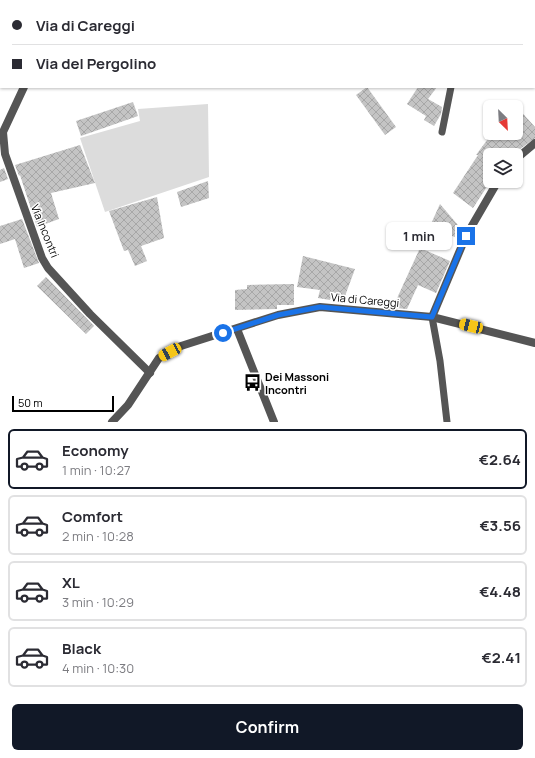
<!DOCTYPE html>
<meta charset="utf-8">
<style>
:root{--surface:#fff;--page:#f7f7f7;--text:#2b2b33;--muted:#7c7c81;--line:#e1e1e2;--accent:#111827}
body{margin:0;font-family:Manrope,sans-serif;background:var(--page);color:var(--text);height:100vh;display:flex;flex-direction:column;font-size:15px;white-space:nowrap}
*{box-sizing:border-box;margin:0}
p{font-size:13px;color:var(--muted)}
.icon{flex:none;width:22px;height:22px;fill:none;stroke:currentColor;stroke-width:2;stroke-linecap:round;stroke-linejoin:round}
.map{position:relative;height:422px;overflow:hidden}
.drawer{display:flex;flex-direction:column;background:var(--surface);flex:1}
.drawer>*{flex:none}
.hud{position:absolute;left:0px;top:0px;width:535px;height:88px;box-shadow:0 1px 3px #0004;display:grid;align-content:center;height:88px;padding:0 12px;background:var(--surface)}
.needle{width:26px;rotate:156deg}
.controls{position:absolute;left:483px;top:100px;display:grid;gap:8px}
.controls a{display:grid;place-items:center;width:40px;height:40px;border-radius:6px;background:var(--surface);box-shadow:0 1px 3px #0004;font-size:20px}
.scale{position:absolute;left:12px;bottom:10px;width:102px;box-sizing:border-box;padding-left:4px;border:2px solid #000;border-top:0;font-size:11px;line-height:14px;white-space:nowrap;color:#000;-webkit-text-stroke:3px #fff;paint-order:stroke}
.end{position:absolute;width:18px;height:18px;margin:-9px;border:5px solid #1a73e8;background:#fff;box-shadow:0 0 0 2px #fff}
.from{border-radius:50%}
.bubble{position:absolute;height:28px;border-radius:6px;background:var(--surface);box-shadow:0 1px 3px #0004;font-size:13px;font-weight:700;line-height:28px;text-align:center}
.car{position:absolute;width:12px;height:24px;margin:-12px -6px;border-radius:5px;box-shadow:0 0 3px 1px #0007;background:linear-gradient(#f5c518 24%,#345 0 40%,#f5c518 0 76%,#345 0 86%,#f5c518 0)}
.hud b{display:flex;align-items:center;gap:14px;height:38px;font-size:15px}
.hud b+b{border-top:1px solid var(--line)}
.hud i{width:10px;height:10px;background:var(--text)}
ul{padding:7px 0 0;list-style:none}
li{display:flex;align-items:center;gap:12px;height:60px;margin:0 8px 6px;padding:0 4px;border:2px solid var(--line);border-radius:6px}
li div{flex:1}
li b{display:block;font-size:15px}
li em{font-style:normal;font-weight:700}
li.active{border-color:var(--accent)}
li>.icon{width:36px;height:36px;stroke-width:1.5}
.button{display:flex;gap:8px;margin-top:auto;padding:8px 12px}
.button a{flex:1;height:46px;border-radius:6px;background:var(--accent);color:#fff;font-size:16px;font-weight:700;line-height:46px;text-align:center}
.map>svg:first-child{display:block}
.park{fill:#dcdcdc}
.building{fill:url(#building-cross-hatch)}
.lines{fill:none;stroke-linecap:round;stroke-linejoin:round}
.service{stroke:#555;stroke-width:7}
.minor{stroke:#555;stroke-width:8}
.tertiary{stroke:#555;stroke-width:8}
.route{stroke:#1a73e8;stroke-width:5}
.labels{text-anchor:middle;stroke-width:3;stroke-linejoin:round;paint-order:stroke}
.street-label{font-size:11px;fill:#000;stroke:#fff}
.poi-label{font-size:11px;font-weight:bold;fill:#000;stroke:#fff;text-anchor:start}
</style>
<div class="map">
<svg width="535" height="422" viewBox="0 0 535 422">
<defs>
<pattern id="building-cross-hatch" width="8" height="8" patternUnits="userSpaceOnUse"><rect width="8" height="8" fill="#c4c4c4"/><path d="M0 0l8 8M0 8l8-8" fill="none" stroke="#a7a7a7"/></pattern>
</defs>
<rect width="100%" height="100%" fill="#fff"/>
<polygon class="park" points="208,104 209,177 105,212 80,138 140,121 138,109"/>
<g class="building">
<polygon points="367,87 396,127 385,135 356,95"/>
<polygon points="418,87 437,87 428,99 442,107 441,114 434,126 424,120 426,116 407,104"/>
<polygon points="133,102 138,116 81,136 76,121"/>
<polygon points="516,106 535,127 535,138 512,155 490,155 490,182 473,208 453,193 478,155 476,155 490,136 490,139 496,133 516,133"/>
<polygon points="80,145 95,183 51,193 59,219 37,227 20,175 19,176 15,165"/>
<polygon points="4,168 8,179 0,182 0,170"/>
<polygon points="208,181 209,198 181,207 177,192"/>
<polygon points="157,197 164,238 141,246 147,261 135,266 128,250 124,251 109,211"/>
<polygon points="440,204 463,231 459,239 430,226"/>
<polygon points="22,219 39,263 24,268 15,239 0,244 0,226"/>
<polygon points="420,248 450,261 436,293 418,285 407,309 396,308 393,307"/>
<polygon points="303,256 355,269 345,296 332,292 330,300 318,298 320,290 297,287"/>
<polygon points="46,277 94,326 86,334 37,286"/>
<polygon points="294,284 294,305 277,305 277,309 235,310 235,290 247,289 247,285"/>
</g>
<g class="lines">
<g class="service">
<polyline points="534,72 535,73"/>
<polyline points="442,132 451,87"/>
<polyline points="432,317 440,361 447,422"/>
</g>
<g class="minor">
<polyline points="14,0 14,1"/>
<polyline points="49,1 49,0"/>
<polyline points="24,87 3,132 5,154 42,258 48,268 90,314 150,373"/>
<polyline points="516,159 535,143"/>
<polyline points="432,317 466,236 498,181"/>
</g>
<g class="tertiary">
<polyline points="237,329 274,422"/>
<polyline points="112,422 128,405 159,358 181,346 278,315 320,307 432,317 535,343"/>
</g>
</g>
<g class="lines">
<polyline class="route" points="223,333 278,315 320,307 432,317 466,236"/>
</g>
<defs>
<symbol id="bus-bare" viewBox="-9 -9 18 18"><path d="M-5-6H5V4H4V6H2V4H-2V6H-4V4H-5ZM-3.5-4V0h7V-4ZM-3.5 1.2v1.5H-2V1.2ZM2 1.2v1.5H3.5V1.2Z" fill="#000" stroke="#fff" stroke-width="2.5" paint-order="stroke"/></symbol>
</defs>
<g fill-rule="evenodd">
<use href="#bus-bare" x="240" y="370" width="25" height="25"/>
</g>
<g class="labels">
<g class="street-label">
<text transform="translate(45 231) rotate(68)" y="4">Via Incontri</text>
<text transform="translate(365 300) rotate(5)" y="4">Via di Careggi</text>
</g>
<g class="poi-label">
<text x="265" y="381">Dei Massoni<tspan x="265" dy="13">Incontri</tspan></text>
</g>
</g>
</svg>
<div class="controls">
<a><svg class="needle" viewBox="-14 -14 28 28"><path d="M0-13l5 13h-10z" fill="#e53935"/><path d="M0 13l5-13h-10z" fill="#7c7c81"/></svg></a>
<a><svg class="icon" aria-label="layers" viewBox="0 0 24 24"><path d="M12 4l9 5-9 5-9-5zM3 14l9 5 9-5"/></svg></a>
</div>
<div class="scale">50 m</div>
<i class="end from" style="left:223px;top:333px"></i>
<i class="end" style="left:466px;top:236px"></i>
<div class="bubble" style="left:386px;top:222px;width:66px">1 min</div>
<i class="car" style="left:471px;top:326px;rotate:283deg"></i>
<i class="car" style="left:170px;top:352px;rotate:242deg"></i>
<div class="hud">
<b><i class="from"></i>Via di Careggi</b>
<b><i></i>Via del Pergolino</b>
</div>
</div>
<section class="drawer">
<ul>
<li class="active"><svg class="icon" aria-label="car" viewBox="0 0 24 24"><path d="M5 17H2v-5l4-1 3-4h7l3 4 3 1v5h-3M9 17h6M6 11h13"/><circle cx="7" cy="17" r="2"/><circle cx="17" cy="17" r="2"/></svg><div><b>Economy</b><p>1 min · 10:27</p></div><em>€2.64</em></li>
<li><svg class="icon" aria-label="car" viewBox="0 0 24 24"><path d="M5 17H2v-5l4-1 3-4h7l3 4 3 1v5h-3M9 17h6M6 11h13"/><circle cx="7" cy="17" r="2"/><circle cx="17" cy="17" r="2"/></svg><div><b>Comfort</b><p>2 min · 10:28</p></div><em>€3.56</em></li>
<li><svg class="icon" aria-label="car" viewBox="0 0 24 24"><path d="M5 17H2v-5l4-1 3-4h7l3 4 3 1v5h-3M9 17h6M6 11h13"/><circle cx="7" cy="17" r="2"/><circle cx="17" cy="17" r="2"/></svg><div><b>XL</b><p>3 min · 10:29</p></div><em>€4.48</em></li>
<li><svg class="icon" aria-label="car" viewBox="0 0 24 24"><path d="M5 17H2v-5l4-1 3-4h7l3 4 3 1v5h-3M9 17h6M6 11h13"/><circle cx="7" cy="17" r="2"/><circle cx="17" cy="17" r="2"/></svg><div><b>Black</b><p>4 min · 10:30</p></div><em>€2.41</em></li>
</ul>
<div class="button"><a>Confirm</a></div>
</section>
